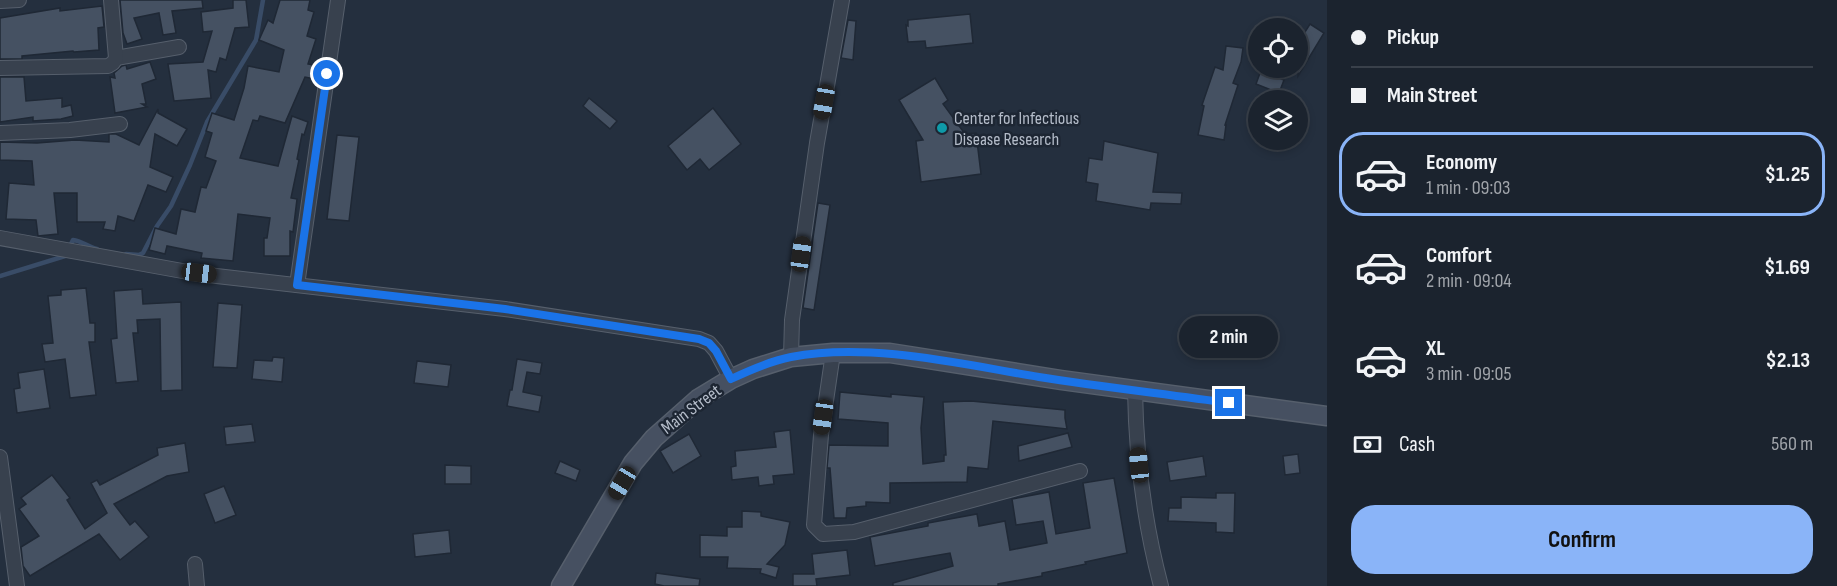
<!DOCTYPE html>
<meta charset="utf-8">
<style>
:root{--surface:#1b232e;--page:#242b36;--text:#f1f3f6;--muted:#a0a4aa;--line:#39404a;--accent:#8ab4f8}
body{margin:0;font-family:"Sofia Sans Condensed",sans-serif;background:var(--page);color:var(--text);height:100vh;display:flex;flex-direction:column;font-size:22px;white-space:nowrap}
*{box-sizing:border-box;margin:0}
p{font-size:20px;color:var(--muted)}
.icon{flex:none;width:33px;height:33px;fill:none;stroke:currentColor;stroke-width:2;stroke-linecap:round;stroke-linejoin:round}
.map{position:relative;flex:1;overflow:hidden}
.sheet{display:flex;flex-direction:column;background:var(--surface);width:510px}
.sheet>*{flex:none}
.hud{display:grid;align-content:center;height:132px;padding:0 24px;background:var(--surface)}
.controls{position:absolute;left:1248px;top:18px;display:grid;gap:12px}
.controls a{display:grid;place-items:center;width:60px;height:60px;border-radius:50%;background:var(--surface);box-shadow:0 3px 9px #0003,0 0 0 2px var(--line);font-size:30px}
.end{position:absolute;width:27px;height:27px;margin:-14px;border:8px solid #1a73e8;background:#fff;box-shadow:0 0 0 3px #fff}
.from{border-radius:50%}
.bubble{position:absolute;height:42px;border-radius:21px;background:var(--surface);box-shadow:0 3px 9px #0003,0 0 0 2px var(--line);font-size:20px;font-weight:700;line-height:42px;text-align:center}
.car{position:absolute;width:18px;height:36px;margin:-18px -9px;border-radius:8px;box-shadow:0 0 4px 2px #0007;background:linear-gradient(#222 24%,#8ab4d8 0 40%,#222 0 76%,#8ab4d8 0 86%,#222 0)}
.hud b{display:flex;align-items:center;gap:21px;height:57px;font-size:22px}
.hud b+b{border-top:2px solid var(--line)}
.hud i{width:15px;height:15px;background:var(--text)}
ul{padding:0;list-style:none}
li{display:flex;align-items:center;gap:18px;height:84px;margin:0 12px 9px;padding:0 12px;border:3px solid transparent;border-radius:24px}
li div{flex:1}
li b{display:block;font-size:22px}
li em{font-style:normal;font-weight:700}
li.active{border-color:var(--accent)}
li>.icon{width:54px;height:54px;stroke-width:1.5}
.pay{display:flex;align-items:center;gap:15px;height:66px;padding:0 24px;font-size:22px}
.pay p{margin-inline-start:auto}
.primary-button{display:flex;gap:12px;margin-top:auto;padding:12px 24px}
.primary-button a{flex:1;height:69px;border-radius:24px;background:var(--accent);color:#111;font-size:24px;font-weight:700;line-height:69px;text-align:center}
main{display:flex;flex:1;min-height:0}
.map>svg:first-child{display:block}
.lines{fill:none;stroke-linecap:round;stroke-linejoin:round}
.stream{stroke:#394c67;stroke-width:4.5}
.building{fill:#455162;stroke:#1f2835;stroke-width:1.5}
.minor-casing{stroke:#565f6c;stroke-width:16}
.secondary-casing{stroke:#565f6c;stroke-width:21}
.minor{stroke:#38414e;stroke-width:14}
.secondary{stroke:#465061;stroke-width:18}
.route{stroke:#1a73e8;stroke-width:8}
.culture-dot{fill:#0f9aa8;stroke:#1d2633;stroke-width:2}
.labels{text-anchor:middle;stroke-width:5;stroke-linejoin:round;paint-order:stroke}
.poi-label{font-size:18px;fill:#b4bcc9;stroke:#1d2633;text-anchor:start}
.street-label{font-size:18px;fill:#b4bcc9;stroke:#1d2633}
</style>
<main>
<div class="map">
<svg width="1327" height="586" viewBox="0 0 1327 586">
<rect width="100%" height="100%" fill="#242f3e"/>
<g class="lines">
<g class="stream">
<polyline points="126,254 139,255 143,253 157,226 171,206 190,165 207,122 256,40 263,0"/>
<path d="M0 276 65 256 73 240C82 241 88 247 97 249"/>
</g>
</g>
<g class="building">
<polygon points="120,0 202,0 203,8 172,11 176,33 163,35 159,13 134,18 142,39 127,44 123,33"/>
<polygon points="233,0 246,0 249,27 235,28 226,60 220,58 216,72 208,70 211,98 174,101 168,64 203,62 212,31 203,32 201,12 233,8"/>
<polygon points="280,0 310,0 308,10 314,12 307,36 316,39 308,64 318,66 315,79 305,77 285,123 260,116 258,121 253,120 240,158 278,166 292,116 308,122 304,135 302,134 297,159 299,160 291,198 297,199 293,232 290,231 290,256 264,256 264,238 267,238 270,218 238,214 233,261 201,258 202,253 167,246 165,254 149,250 155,228 176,234 181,209 195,212 201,187 206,188 216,161 205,157 212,133 206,131 212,113 234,120 244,88 248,66 279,72 284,50 259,40 268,20 273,23"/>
<polygon points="102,6 104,27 98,28 99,50 74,52 73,51 22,56 22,59 0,59 0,18 60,8 60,11"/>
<polygon points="970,14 973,43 926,48 925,41 908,42 906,25 908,26 908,20"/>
<polygon points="848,20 856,21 853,60 841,58"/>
<polygon points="1310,24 1324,33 1298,76 1298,43"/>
<polygon points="1226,46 1243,48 1241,62 1233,83 1238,85 1225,125 1226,125 1224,140 1198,135 1204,106 1202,105 1215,67 1223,70"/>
<polygon points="150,62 156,79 142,84 146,104 142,104 147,107 115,113 110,77 115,78 114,73 122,66 126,65 127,69"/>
<polygon points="1260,73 1265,73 1284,80 1279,93 1256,84"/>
<polygon points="0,77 24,77 26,101 62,98 62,107 71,105 73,116 61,119 33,121 33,117 0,122"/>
<polygon points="935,78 948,100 943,104 965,134 976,133 981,174 921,182 916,141 923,140 899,100"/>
<polygon points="589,98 617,121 610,129 583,106"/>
<polygon points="713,108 741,144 709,170 700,159 687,170 668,146"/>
<polygon points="158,109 158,113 187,129 177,146 155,134 150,167 173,177 166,192 148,185 134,221 118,216 115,231 103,229 105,222 77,222 77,193 54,193 58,234 38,236 36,220 6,219 9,183 34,185 32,161 0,160 0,142 37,143 75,140 109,142 109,134 116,134 139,145"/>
<polygon points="337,135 359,137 349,221 327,219"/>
<polygon points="1104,141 1158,153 1153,192 1182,193 1181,204 1151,203 1150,210 1096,201 1098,184 1086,182 1089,158 1102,160"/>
<polygon points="818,203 830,205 814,310 803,308"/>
<polygon points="86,288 90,323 95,323 95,342 89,342 96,395 70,398 65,359 45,362 42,344 53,343 48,296 61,295 61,290"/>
<polygon points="142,289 143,304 181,302 182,390 161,391 160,319 137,320 138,333 133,333 138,381 116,383 111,339 117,338 114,291"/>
<polygon points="218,303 242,305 237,368 213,367"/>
<polygon points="273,357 284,358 282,382 252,379 254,360 272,361"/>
<polygon points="517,359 542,363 540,374 527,372 523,392 542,396 539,412 507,406 510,390 512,390"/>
<polygon points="417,361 451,365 448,387 414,383"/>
<polygon points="44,369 50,408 17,413 14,389 20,388 18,373"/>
<polygon points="840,392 891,397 891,394 924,397 921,428 923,464 944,461 944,455 946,455 943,402 971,401 1065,410 1065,418 1067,429 993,421 988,469 968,467 967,482 890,483 890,503 866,502 866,506 847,508 846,518 834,518 830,468 827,468 829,445 888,446 888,423 838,419"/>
<polygon points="252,424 255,442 226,445 224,427"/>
<polygon points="790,430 794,474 773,476 774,484 759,486 758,477 732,480 731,467 736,466 735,451 776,447 774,432"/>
<polygon points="1068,433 1072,447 1019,461 1018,446"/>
<polygon points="689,434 701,456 673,473 660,451"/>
<polygon points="185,443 189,472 167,476 114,504 130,525 135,521 149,537 120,560 99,534 30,576 23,566 21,547 39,536 19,509 26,504 21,498 52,475 70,498 67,500 85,529 107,513 91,483 97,480 100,485 158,455 157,448"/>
<polygon points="1298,454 1300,473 1285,475 1283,456"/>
<polygon points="1203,456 1206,476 1170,481 1167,462"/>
<polygon points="560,461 580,470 576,481 555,473"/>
<polygon points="445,465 471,466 471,484 445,484"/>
<polygon points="1114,478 1127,553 1085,562 1086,564 1042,573 1042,576 998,584 998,586 893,586 893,583 953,566 950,553 875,566 870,537 928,526 928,523 977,514 979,526 1005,521 1010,550 1047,543 1043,521 1016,525 1012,499 1049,492 1056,534 1090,528 1083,483"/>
<polygon points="224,486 236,515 215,523 204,494"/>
<polygon points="1216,493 1235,493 1234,533 1216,532 1216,523 1168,521 1169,508 1181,508 1181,497 1216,498"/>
<polygon points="742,511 761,512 761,516 790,522 785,545 767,564 779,567 776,578 760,573 761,569 727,568 728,557 700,557 700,535 727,536 727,527 742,527"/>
<polygon points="449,530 451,553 415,557 413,534"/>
<polygon points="847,550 850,575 816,579 817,586 793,586 793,574 814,574 812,554"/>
<polygon points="656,573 700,579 699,586 664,586 655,584"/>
</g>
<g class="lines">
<defs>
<g id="minor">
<polyline points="0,1 19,0"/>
<polyline points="116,58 179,47"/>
<polyline points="0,68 108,66 113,63 116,58 111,0"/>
<polyline points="0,133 70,130 120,124"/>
<polyline points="0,238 199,274 505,309 699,339 709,343 716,351 731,379"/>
<polyline points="297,285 338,0"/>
<polyline points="833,353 821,435 814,525 823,534 854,532 1080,471"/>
<polyline points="791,357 792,320 817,143 842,0"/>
<path d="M1135 390C1136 456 1144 522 1161 586"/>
<polyline points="0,457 17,586"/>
<polyline points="195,564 197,586"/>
</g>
<polyline id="secondary" points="561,586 633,463 654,438 698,399 731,379 753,369 791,357 833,353 890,353 1061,380 1327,416"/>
</defs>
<use href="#minor" class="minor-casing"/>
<use href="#secondary" class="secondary-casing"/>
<use href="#minor" class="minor"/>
<use href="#secondary" class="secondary"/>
</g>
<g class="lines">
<path class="route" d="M327 74 297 285 505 309 699 339 709 343 716 351 731 379C750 370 770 361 791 357 869 342 961 364 1039 377 1102 387 1166 394 1229 403"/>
</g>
<circle class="culture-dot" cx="942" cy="128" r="6"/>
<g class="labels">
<g class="poi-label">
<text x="954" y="124">Center for Infectious<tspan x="954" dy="21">Disease Research</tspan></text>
</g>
<g class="street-label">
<text transform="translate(691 409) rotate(-37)" y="6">Main Street</text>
</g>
</g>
</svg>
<div class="controls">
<a><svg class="icon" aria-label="locate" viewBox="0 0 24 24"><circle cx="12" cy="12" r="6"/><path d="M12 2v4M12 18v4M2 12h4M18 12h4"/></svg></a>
<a><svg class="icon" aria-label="layers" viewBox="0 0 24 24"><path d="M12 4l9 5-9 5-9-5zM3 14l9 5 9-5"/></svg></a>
</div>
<i class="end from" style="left:327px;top:74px"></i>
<i class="end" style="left:1229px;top:403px"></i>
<div class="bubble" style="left:1179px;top:316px;width:99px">2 min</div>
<i class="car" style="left:824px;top:102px;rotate:190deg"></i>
<i class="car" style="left:801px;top:254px;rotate:8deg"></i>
<i class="car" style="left:199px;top:273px;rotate:97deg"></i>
<i class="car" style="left:823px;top:417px;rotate:188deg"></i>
<i class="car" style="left:1139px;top:465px;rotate:354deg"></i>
<i class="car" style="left:622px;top:483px;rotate:211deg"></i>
</div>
<section class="sheet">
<div class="hud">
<b><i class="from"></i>Pickup</b>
<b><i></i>Main Street</b>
</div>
<ul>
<li class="active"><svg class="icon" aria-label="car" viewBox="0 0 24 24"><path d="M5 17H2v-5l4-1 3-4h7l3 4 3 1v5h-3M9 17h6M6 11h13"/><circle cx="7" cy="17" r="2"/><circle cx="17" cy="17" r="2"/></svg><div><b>Economy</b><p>1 min · 09:03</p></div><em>$1.25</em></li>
<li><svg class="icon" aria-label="car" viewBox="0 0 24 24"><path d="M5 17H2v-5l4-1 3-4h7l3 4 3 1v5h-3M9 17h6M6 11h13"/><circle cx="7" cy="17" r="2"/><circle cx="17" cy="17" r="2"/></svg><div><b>Comfort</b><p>2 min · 09:04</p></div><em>$1.69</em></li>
<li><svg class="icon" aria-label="car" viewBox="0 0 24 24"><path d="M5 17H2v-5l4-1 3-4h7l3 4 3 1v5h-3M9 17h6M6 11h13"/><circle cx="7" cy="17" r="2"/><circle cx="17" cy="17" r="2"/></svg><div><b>XL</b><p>3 min · 09:05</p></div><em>$2.13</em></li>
</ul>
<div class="pay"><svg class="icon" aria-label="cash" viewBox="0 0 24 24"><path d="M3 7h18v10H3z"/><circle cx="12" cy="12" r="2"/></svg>Cash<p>560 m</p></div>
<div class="primary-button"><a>Confirm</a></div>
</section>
</main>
